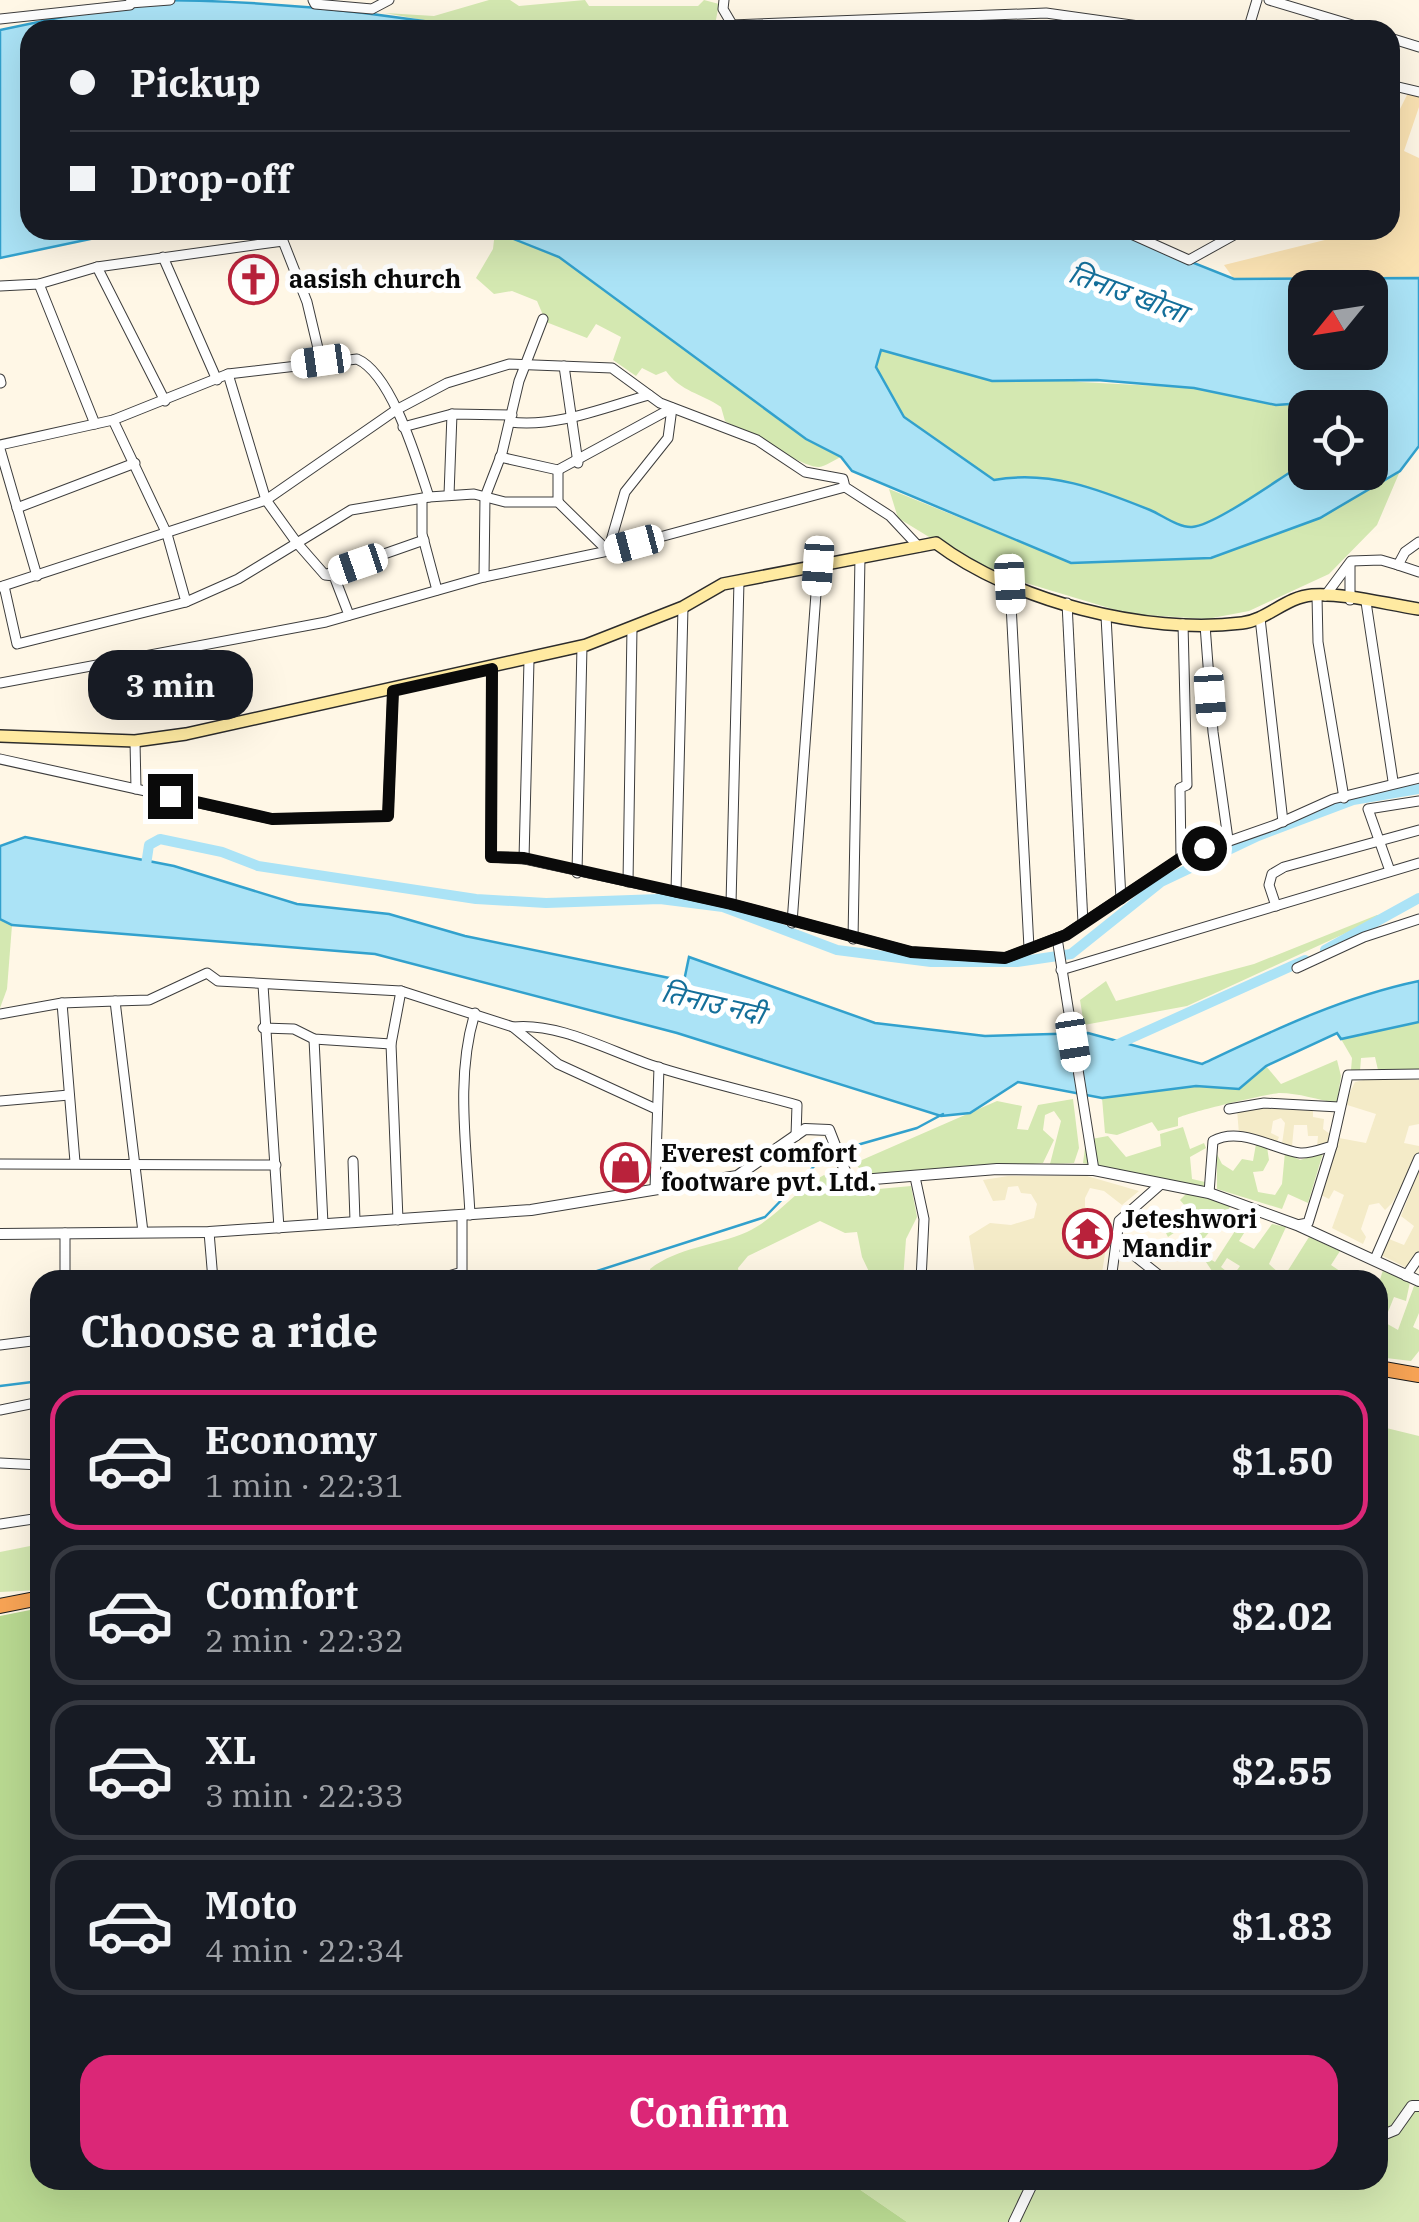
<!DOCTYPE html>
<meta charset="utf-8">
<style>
:root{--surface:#171b24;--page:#242831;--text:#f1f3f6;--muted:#9ea1a6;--line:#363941;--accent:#db2777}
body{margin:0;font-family:"IBM Plex Serif","Noto Sans Devanagari",serif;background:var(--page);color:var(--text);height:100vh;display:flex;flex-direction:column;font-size:38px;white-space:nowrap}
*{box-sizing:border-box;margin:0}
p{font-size:32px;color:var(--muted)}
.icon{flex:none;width:55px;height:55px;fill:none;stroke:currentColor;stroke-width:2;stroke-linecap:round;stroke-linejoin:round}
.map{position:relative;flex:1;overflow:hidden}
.side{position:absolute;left:30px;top:1270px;width:1358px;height:920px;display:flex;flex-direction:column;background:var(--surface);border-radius:30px;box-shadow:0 10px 40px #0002}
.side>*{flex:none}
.top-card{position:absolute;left:20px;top:20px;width:1380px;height:220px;border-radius:30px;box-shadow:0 10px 40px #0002;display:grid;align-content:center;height:220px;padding:0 50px;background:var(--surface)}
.needle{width:65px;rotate:240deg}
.tools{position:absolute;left:1288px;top:270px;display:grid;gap:20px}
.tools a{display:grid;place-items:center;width:100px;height:100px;border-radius:20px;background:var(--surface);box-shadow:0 10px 40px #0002;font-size:50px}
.end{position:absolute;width:45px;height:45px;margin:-22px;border:12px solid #0a0a0a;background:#fff;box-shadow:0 0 0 5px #fff}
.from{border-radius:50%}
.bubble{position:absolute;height:70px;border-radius:30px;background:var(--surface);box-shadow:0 10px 40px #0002;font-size:32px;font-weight:700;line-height:70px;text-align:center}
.car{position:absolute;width:30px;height:60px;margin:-30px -15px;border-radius:12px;box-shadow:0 0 8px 2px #0007;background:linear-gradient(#fff 24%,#345 0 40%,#fff 0 76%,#345 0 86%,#fff 0)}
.top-card b{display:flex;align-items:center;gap:35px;height:95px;font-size:38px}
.top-card b+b{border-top:2px solid var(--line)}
.top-card i{width:25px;height:25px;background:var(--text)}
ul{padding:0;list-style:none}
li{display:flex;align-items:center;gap:30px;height:140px;margin:0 20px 15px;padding:0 30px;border:5px solid var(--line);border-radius:30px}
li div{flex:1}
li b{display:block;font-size:38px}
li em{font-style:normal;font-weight:700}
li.current{border-color:var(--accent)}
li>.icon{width:90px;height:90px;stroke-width:1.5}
h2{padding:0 50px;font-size:45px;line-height:120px}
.button{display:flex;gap:20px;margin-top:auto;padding:20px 50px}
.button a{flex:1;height:115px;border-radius:30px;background:var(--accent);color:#fff;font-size:40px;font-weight:700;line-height:115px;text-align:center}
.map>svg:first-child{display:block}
.farmland{fill:#f4ebc8}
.green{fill:#d4e8b1}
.forest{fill:#b9d991}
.sand{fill:#fbe3b3}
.water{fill:#abe3f6;stroke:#32a1cd;stroke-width:2.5;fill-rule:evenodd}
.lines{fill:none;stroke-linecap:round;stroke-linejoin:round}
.stream{stroke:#32a1cd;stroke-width:2.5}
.canal{stroke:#abe3f6;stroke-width:10}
.minor-casing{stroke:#3d3d3d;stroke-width:11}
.tertiary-casing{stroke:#3d3d3d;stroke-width:12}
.secondary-casing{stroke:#2c2c2c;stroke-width:14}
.trunk-casing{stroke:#1b1b1b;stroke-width:16}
.minor{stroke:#fff;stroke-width:9}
.tertiary{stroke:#fff;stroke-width:10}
.secondary{stroke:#ffeaa1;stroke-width:11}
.trunk{stroke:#f8a455;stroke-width:14}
.route{stroke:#0a0a0a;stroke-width:12}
.labels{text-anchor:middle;stroke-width:10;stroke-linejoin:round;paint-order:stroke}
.poi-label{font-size:25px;font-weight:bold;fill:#0a0a0a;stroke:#fff;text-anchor:start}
.water-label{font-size:28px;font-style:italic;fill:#146f9a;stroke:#fff}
</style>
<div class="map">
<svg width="1419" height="2222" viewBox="0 0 1419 2222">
<rect width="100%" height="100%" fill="#fff7e6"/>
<g class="farmland">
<polygon points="1372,1078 1419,1080 1419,1124 1409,1126 1404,1143 1419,1146 1419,1154 1392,1203 1385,1210 1379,1203 1369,1205 1361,1229 1366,1237 1363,1244 1332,1228 1344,1195 1334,1190 1329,1199 1321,1195 1339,1138 1366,1143 1376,1114 1344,1104 1355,1082"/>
<polygon points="1266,1108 1313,1111 1313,1117 1324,1119 1323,1129 1330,1134 1328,1145 1317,1147 1318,1136 1308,1136 1307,1125 1294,1125 1292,1146 1282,1144 1285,1123 1281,1118 1273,1121 1271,1133 1279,1137 1277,1142 1239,1134 1237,1110"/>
<polygon points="1419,1170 1419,1253 1409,1269 1379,1254 1389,1239 1404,1245 1414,1226 1401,1216"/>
<polygon points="1008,1176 1087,1176 1139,1191 1122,1205 1104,1191 1090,1188 1085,1198 1085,1207 1090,1210 1083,1223 1088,1232 1107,1240 1101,1280 976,1280 969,1236 990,1223 1011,1225 1034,1218 1037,1204 1031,1194 1021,1193 1018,1186 1008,1187 1005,1200 993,1201 983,1180"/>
</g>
<g class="green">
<polygon points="489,0 510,0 519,6 585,0 589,6 698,6 704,0 719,4 714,30 477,30 385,13 434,16"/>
<path d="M495 231 559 257 806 439 841 457C834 460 826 466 819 467 806 469 742 430 725 421L721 407C701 393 681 392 666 371L656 375 642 368 636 376 613 360 621 337 596 324 587 338 546 322 537 301 512 291 494 294 476 278 493 249Z"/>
<path d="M881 350 1080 382 1195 388 1276 405 1349 400 1345 407 1305 408V463C1279 478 1216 525 1192 527 1179 528 1162 515 1150 510 1098 489 1050 470 994 480L904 417 876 367Z"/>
<polygon points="1400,471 1377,525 1329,574 1249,611 1207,619 1129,614 983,570 898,518 889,489 1071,563 1320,518"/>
<polygon points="1377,915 1383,916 1187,1006 1084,1025 1080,1000 1106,981 1116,1001 1254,964"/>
<polygon points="0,919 12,925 7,989 0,1008"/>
<polygon points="1419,1022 1419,1069 1378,1070 1375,1057 1361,1058 1360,1071 1351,1070 1352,1058 1341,1039"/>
<path d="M1337 1060 1341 1076 1337 1103C1319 1100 1298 1093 1280 1093 1271 1093 1186 1113 1178 1118V1126L1158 1131 1152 1122 1117 1135 1105 1133 1102 1098 1196 1086 1239 1089 1266 1066 1281 1084Z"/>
<polygon points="1073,1099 1079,1148 1074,1163 1050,1164 1061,1121 1054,1111 1045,1115 1043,1130 1054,1140 1043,1163 868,1179 855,1163 997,1101 1022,1106 1017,1129 1028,1130 1038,1105"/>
<polygon points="1183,1127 1190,1149 1204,1143 1206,1148 1190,1157 1192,1179 1205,1182 1203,1188 1083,1163 1086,1140 1108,1136 1126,1157 1161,1146 1160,1134"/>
<polygon points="1256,1144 1267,1147 1269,1160 1263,1171 1253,1172 1258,1192 1275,1195 1282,1184 1285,1152 1300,1160 1323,1153 1308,1203 1288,1194 1282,1209 1217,1189 1217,1154 1222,1164 1233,1171 1242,1159 1253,1161"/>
<path d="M824 1175 846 1192 911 1186 917 1217 906 1239 903 1280H873L862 1257 857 1232 845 1233 820 1221 748 1256 738 1268 740 1280H652L650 1269C678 1247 715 1246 747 1232 777 1218 795 1190 824 1175Z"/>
<polygon points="1188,1192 1231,1206 1201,1242 1208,1258 1215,1262 1244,1217 1251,1222 1239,1241 1254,1249 1272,1224 1286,1227 1269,1264 1279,1273 1276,1277 1230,1280 1240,1266 1227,1258 1221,1267 1230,1274 1224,1280 1210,1280 1212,1271 1200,1253 1196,1235 1184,1226 1168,1237 1166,1233 1178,1225 1186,1207 1180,1200"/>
<polygon points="1309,1237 1340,1251 1331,1265 1353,1280 1282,1280"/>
<polygon points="1383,1270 1410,1282 1406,1301 1394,1297 1384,1322 1398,1330 1414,1286 1419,1287 1419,1313 1413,1327 1419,1330 1419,1351 1411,1361 1378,1357 1378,1286"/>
<polygon points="1378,1426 1419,1436 1419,2222 907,2222 846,2180 1378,2180"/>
<polygon points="40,1544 40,1590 0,1592 0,1552"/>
</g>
<polygon class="forest" points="40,1608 40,2180 846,2180 907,2222 0,2222 0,1616"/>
<polygon class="sand" points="1409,91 1419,93 1419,107 1404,151 1419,158 1419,278 1234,279 1224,265 1337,237 1333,230 1390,230 1390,107 1399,111"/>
<g class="water">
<path d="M143 0C258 0 363 9 477 30H30V230H133L0 258V30Z"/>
<path d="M491 230H1111L1234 279 1419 278V446L1400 471 1320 518 1211 558 1071 563 852 471 841 457 806 439 559 257ZM1305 288H1370V352H1305ZM881 350 992 381 1097 380 1194 388 1276 405 1348 400 1345 407 1370 408V472H1305V463C1279 478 1216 525 1192 527 1179 528 1162 515 1150 510 1098 489 1050 470 994 480L904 417 876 367Z"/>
<path d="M25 837 174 866 297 904 389 914 465 936 684 981 689 957 875 1023 985 1036 1088 1033 1202 1064C1272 1031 1342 997 1419 981V1022L1341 1039 1337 1033 1266 1066 1239 1089 1196 1086 1102 1098 1018 1082 970 1113 941 1116 677 1033 375 954 12 925 0 919V846Z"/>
</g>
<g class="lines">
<g class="stream">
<polyline points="843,1149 917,1128 943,1114"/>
<polyline points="569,1280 765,1217 825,1155 835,1152"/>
<polyline points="0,1386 40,1381"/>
</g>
<g class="canal">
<polyline points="146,865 149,845 160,839 222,852 258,866 476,899 546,903 660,899 723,907 837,950 931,962 1017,962 1071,954 1161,882 1258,836 1353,800 1419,789"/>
<polyline points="1325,950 1419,898"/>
<polyline points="1107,1049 1305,960"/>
</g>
<defs>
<g id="minor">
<polyline points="313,0 315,4 372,9 389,0"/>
<polyline points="724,0 723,9 733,26"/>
<polyline points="1269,0 1369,30"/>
<polyline points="130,3 170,0"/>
<polyline points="0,19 130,5"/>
<polyline points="731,25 1046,13 1167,30"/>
<polyline points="1248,30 1257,0"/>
<polyline points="1390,38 1419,47"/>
<polyline points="1390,85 1419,92"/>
<polyline points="1122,230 1189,260 1243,230"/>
<polyline points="163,257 217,380"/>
<polyline points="97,267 165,401"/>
<polyline points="39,284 95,424"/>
<polyline points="0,286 39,284 97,267 283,241 307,302 321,361"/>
<polyline points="564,366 578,463"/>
<polyline points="228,374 266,500 297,543 351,510 429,497 474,494 505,502 558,502 608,551"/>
<polyline points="0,379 1,383"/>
<path d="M510 422C556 428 605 407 649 395"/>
<polyline points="403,427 452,414 512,415"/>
<path d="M0 445 113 420 228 374 357 359C392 374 417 461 429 497"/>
<polyline points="0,449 37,576"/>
<polyline points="500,457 558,470 672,408"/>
<polyline points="558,470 558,502"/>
<polyline points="449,495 452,414"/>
<polyline points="422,499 422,534 437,590"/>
<polyline points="17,508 135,463"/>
<polyline points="608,551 625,492 668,438 672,408"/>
<polyline points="1398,565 1419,572"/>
<polyline points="327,574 424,540"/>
<polyline points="484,577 485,497 502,453 519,381 543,319"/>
<polyline points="1010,585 1029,948"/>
<polyline points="4,586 17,644 186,602 167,534 113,420"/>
<polyline points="0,587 266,500 396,410 447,383 509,364 612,368 660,403 757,440 805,472 843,479 845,487 890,516 919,547"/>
<polyline points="1317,596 1318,642 1344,798"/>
<polyline points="1325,596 1351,561 1381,560 1398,565 1405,552 1419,542"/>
<polyline points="1350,600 1350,564"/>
<polyline points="186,602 238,579 297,543 325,575 334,576 349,615"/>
<polyline points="1366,602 1393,781"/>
<polyline points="1067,603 1083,923"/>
<polyline points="1106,616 1121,899"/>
<polyline points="1260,618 1283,822"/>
<polyline points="1205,625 1213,732 1228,839"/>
<polyline points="492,669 491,857 524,859 731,904 911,952 1005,958 1065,935 1181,858 1275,825 1333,799 1419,778"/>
<polyline points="0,683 326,622 484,577 608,551 845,487"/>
<polyline points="135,741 136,789"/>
<polyline points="0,759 272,819 388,816 393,691"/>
<polyline points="1181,858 1180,788 1187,785 1183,624"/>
<polyline points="524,859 529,660"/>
<polyline points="1390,871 1368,809 1419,801"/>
<polyline points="577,873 582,646"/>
<polyline points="628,882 632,628"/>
<polyline points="676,892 683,607"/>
<polyline points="731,904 739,581"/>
<polyline points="1276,906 1269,885 1272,874 1284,867 1419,830"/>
<polyline points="792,923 818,566"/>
<polyline points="1057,938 1094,1170"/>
<polyline points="853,939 860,557"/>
<polyline points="1297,968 1364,937 1419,919"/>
<polyline points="1061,970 1419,863"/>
<polyline points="263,985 279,1228"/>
<path d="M115 1001 149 1000 207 973 218 981 401 991 513 1027C559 1022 611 1052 654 1066 701 1081 750 1092 797 1105L796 1136"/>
<polyline points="62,1003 75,1162"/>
<polyline points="0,1014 62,1003 115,1001 143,1232"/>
<polyline points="513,1027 558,1064 656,1109"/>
<polyline points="263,1028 294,1029 314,1039 391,1044"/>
<polyline points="314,1039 323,1224"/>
<polyline points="0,1101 69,1095"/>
<polyline points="1229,1109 1264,1103 1339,1107"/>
<polyline points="353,1161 355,1221"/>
<polyline points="0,1164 276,1165"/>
<polyline points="915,1177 924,1219 921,1280"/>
<polyline points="655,1189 659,1067"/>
<path d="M1209 1193 1213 1141C1240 1126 1273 1149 1300 1153 1309 1154 1322 1149 1332 1146L1348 1075 1419 1074"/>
<path d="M470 1215C467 1149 455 1077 475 1013"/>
<polyline points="398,1220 391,1044 401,991"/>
<polyline points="1297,1225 1308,1223 1332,1146"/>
<polyline points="209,1232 213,1280"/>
<polyline points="65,1233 65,1280"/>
<polyline points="1116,1241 1165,1280"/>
<polyline points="1375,1259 1419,1158"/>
<polyline points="1406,1276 1419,1257"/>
<polyline points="435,1280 462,1272 462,1215"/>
<polyline points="1111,1280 1119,1221 1161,1184"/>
<polyline points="0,1345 40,1340"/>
<polyline points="0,1410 40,1402"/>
<polyline points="0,1463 40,1465"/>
<polyline points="0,1524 40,1518"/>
</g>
<g id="tertiary">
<polyline points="0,1234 209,1232 531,1210 737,1176 805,1129 829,1130 849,1181 997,1169 1094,1170 1209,1193 1297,1225 1419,1281"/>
<polyline points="1378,2137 1395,2130 1412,2106 1419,2106"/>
<polyline points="1014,2222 1034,2180"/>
</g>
<path id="secondary" d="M0 736 135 741 186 734 586 645 683 607 723 584 936 543C1013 601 1146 635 1242 623 1267 620 1286 597 1312 595 1346 593 1385 604 1419 609"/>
<g id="trunk">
<polyline points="1378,1368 1419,1375"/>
<polyline points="0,1606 40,1598"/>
</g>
</defs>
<use href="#minor" class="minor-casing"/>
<use href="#tertiary" class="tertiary-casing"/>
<use href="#secondary" class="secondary-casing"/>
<use href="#trunk" class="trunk-casing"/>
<use href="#minor" class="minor"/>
<use href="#tertiary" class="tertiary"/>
<use href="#secondary" class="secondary"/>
<use href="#trunk" class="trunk"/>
</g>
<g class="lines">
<polyline class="route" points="170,796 272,819 388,816 393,691 492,669 491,857 524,858 731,904 911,952 1005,958 1066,935 1181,858 1204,848"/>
</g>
<defs>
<symbol id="church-ring" viewBox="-11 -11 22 22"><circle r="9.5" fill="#fff" stroke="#b9223b" stroke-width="1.5"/><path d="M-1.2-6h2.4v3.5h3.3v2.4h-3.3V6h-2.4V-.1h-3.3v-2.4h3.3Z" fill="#b9223b"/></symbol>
<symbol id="shop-ring" viewBox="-11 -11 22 22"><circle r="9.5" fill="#fff" stroke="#b9223b" stroke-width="1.5"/><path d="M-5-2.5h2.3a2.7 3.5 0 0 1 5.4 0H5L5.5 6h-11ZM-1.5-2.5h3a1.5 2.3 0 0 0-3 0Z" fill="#b9223b"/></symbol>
<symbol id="temple-ring" viewBox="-11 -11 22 22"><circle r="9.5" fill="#fff" stroke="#b9223b" stroke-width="1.5"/><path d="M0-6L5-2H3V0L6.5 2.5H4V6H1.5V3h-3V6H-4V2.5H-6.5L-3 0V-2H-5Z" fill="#b9223b"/></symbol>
</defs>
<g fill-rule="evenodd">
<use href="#church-ring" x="226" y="252" width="55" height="55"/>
<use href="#shop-ring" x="598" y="1140" width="55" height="55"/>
<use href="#temple-ring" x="1060" y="1206" width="55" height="55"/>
</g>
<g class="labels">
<g class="poi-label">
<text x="289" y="288">aasish church</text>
<text x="661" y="1162">Everest comfort<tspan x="661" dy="29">footware pvt. Ltd.</tspan></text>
<text x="1122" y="1228">Jeteshwori<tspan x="1122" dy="29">Mandir</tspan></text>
</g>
<g class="water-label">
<text transform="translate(1128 293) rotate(20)" y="10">तिनाउ खोला</text>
<text transform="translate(713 1003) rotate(13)" y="10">तिनाउ नदी</text>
</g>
</g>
</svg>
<div class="tools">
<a><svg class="needle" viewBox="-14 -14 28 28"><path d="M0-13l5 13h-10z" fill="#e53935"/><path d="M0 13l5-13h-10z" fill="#9ea1a6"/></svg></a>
<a><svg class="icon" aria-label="locate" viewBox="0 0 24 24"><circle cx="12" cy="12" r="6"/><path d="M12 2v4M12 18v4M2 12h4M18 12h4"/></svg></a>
</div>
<i class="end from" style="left:1204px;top:848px"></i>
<i class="end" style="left:170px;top:796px"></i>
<div class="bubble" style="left:88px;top:650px;width:165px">3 min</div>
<i class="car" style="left:321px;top:361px;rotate:262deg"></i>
<i class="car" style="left:634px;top:544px;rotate:255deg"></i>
<i class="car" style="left:358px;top:564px;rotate:251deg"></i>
<i class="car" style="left:818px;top:566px;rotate:184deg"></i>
<i class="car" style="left:1010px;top:584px;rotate:177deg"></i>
<i class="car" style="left:1210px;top:697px;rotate:176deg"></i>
<i class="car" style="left:1073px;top:1042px;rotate:171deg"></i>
<div class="top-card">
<b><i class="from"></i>Pickup</b>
<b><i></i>Drop-off</b>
</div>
<section class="side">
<h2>Choose a ride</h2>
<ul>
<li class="current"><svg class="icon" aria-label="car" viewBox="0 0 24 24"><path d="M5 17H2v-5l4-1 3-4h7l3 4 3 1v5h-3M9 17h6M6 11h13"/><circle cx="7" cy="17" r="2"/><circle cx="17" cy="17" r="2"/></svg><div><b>Economy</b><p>1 min · 22:31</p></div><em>$1.50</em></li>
<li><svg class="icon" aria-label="car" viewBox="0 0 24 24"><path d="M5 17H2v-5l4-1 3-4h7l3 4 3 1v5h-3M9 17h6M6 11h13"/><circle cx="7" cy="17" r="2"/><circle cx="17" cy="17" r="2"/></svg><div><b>Comfort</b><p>2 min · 22:32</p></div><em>$2.02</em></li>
<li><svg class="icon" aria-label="car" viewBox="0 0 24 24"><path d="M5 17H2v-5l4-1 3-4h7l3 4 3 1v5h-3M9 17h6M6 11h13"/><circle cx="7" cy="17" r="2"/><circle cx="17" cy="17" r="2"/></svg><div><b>XL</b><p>3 min · 22:33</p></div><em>$2.55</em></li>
<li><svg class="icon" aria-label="car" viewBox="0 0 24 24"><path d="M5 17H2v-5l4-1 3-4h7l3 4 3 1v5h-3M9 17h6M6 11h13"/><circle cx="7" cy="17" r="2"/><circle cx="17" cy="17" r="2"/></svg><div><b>Moto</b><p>4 min · 22:34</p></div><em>$1.83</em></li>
</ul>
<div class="button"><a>Confirm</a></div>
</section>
</div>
